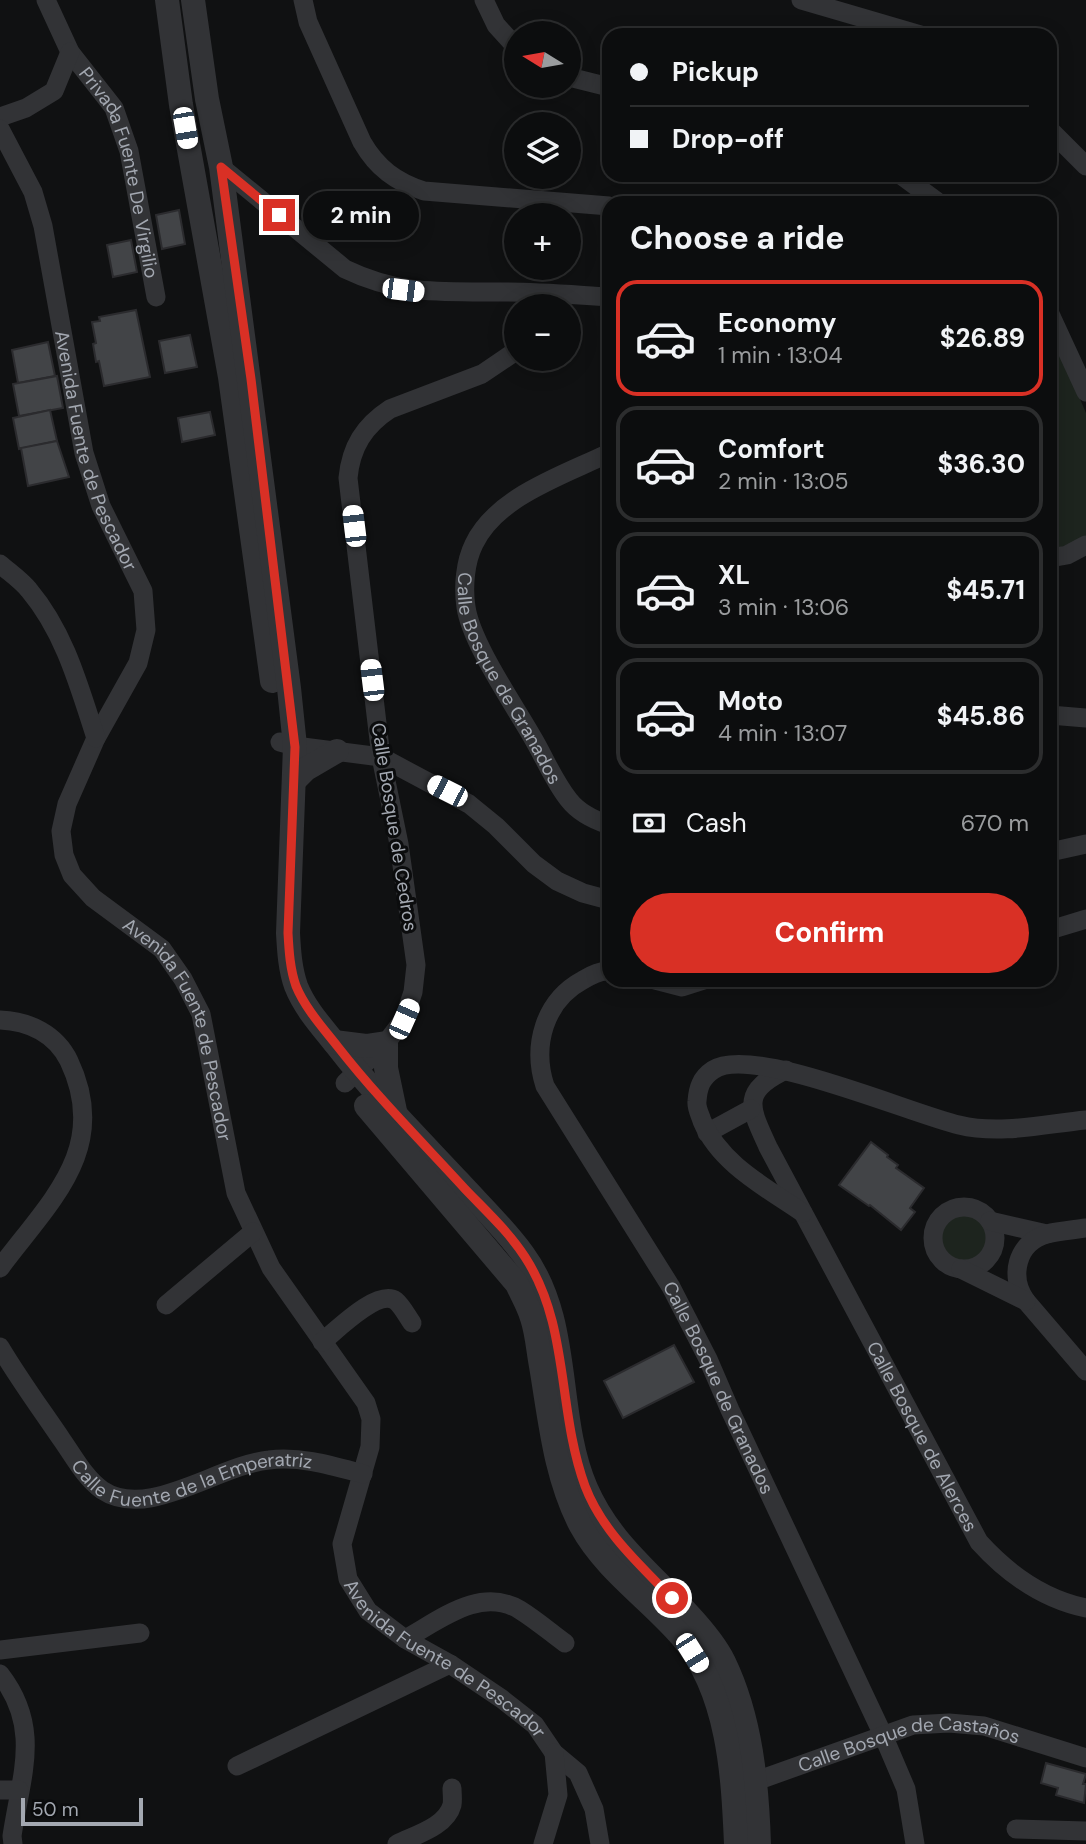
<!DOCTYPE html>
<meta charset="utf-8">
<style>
:root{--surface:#0c0d0e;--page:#1a1b1c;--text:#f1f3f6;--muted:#9a9c9e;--line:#2c2d2e;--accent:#d93025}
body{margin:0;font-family:"DM Sans",sans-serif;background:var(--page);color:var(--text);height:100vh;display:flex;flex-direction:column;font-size:26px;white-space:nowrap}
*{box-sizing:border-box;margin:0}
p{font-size:23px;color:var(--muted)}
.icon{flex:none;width:38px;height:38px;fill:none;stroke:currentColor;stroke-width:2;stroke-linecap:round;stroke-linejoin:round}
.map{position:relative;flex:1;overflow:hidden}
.sheet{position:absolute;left:602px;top:196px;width:455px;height:791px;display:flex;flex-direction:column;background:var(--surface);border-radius:21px;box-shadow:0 4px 18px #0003,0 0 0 2px var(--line)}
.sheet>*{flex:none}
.banner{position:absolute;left:602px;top:28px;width:455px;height:154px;border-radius:21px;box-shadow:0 4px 18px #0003,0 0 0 2px var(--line);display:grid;align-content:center;height:154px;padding:0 28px;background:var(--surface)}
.needle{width:46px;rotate:281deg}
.controls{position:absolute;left:504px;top:21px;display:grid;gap:14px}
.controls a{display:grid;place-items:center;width:77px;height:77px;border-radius:50%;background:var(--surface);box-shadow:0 4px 18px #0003,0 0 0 2px var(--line);font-size:35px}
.scale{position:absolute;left:21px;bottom:18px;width:122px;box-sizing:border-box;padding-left:7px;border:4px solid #a3a8b1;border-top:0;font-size:19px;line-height:24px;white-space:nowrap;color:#a3a8b1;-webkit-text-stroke:5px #0b0c0d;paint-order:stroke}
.end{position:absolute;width:32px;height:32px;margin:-16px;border:9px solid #d93025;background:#fff;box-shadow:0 0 0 4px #fff}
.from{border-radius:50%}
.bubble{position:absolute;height:49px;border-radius:24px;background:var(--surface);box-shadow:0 4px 18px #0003,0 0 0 2px var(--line);font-size:23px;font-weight:700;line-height:49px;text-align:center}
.car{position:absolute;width:21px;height:42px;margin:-21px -10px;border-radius:9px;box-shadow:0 0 5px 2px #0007;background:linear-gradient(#fff 24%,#345 0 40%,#fff 0 76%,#345 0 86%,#fff 0)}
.banner b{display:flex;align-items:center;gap:24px;height:66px;font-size:26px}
.banner b+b{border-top:2px solid var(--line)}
.banner i{width:18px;height:18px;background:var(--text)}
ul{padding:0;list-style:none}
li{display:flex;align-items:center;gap:21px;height:116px;margin:0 14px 10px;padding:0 14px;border:4px solid var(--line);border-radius:21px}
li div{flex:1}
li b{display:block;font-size:26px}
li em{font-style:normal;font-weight:700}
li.active{border-color:var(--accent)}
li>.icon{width:63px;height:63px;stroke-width:1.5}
h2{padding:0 28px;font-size:32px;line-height:84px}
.pay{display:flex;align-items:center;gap:18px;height:77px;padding:0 28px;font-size:26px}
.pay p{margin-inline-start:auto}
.cta{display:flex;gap:14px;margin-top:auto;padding:14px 28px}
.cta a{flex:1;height:80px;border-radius:42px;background:var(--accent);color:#fff;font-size:28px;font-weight:700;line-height:80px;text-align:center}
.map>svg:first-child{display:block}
.green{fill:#1d241e}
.building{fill:#424447;stroke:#2b2b2e;stroke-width:2}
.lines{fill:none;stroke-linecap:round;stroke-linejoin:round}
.minor{stroke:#323336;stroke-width:19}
.tertiary{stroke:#323336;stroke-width:24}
.route{stroke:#d93025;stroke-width:9}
.labels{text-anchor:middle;stroke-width:6;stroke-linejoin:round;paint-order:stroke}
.street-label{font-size:19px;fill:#a3a8b1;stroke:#0b0c0d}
</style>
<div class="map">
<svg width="1086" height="1844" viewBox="0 0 1086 1844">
<rect width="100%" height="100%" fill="#101112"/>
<g class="green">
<polygon points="1050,328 1086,413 1086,536 1083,539 1050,551"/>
<circle cx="964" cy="1238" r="26"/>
</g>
<g class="building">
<polygon points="179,210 185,244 162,249 156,215"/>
<polygon points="131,240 137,272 113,277 107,245"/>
<polygon points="136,310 150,377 104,386 99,361 96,362 93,344 96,343 92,322 100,321 99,317"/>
<polygon points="190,335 197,367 165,373 159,341"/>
<polygon points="48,342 55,376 18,383 12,350"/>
<polygon points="57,376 63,408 19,416 13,384"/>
<polygon points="50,410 57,441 19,449 13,418"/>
<polygon points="210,412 215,435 182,442 178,418"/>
<polygon points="57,441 69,477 28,486 21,448"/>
<polygon points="871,1142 888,1155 887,1157 898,1165 896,1168 924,1188 910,1208 915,1212 901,1230 870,1205 869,1206 839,1185"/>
<polygon points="674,1345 694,1382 623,1418 604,1381"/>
<polygon points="1046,1763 1086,1774 1083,1784 1086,1784 1084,1803 1056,1795 1058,1788 1041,1783"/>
</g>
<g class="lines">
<g class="minor">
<path id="s1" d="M46 0 70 52 114 108 129 151 156 297"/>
<path d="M303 0 308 22 362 142C377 168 396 182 424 191L609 206"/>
<polyline points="484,0 496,25 516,47"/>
<polyline points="801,0 921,35"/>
<polyline points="569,77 609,87"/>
<polyline points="0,117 26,108 54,91 70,52"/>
<path id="s2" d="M0 129 33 192 43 226 84 453 101 506 143 591 146 630 138 663 96 738 67 804 61 831 64 855 72 875 93 898 162 949 183 979 201 1014 236 1193 271 1268 366 1403 371 1419 370 1447 342 1544 348 1579 368 1611 405 1639 450 1664 502 1699 535 1725 554 1753 578 1773 594 1809 600 1844"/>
<polyline points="1050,130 1086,166"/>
<path d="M221 167 345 269C403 297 446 291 507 292 541 292 575 295 609 297"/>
<polyline points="901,175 939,203"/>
<polyline points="1050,314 1086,392"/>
<path id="s3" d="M609 453C564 475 497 496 474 544 465 562 463 587 466 607 471 643 515 706 534 740 545 759 555 783 569 800 579 813 594 820 609 825"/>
<polyline points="1050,558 1067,555 1086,545"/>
<path d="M0 564C9 572 21 580 29 590 65 633 79 686 96 738"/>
<polyline points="1050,715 1086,718"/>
<polyline points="280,742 295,746 381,757 469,804 496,826 534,864 557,881 583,893 609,900"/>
<polyline points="1050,852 1086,844"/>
<polyline points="1050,930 1086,919"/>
<path id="s4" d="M609 971C600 970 591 975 583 980 544 1001 532 1046 545 1086L671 1287 708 1359 730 1410 883 1735 906 1789 915 1844"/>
<polyline points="655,980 682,987 704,980"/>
<path d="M0 1020C29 1021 56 1034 69 1061 111 1149 49 1202 0 1268"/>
<path id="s5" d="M786 1070C739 1092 751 1109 768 1147L979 1542C1008 1574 1043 1599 1086 1608"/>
<path d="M345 1083 386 1043 404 1019 413 992 416 965 399 844 381 757 348 478C351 447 364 426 390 409L482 374 516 351"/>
<polyline points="707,1133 751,1109"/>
<circle cx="964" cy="1238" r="31"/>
<path d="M803 1213C767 1188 720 1164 702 1121 700 1114 696 1108 697 1101 698 1088 701 1078 713 1070 751 1044 911 1114 959 1125 1000 1135 1045 1124 1086 1120"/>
<polyline points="990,1221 1047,1234"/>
<path d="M1086 1228C1073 1230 1059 1231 1047 1234 1016 1243 1009 1277 1026 1301L1086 1371"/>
<polyline points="961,1269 1026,1301"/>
<polyline points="166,1305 253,1232"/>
<path d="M322 1342C336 1331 378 1288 396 1301 402 1306 407 1316 412 1323"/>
<path id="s6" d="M0 1347C19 1379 41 1409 62 1440 74 1457 85 1478 102 1490 148 1521 218 1465 269 1460 301 1456 333 1466 363 1474"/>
<path d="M405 1639C440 1620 480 1586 520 1610 536 1620 550 1632 565 1643"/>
<polyline points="0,1650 140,1633"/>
<path d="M0 1674C42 1728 21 1775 12 1836L13 1844"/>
<polyline points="237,1766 450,1664"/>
<path id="s7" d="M742 1786 913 1725 949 1723 984 1726 1086 1758"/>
<polyline points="0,1790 19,1790"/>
<polyline points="1016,1829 1086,1831"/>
<path d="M397 1844C415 1835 446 1827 452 1805 453 1800 452 1793 452 1788"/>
<polyline points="543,1844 558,1795 554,1753"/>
</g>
<g class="tertiary">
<polyline points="167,0 181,105 230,377 272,681"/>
<path d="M193 0 207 99 221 167 289 688 295 746 288 933C289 951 290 969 296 986 305 1009 323 1028 338 1047 375 1095 418 1138 459 1182 480 1205 504 1228 523 1254 573 1322 554 1414 586 1488 610 1543 651 1572 689 1615 701 1628 716 1646 724 1662 751 1718 757 1783 759 1844"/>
<polyline points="294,781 306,769 337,751"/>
<polyline points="334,1042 366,1046 386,1043 386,1068 395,1111"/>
<path d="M366 1106 517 1284C522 1295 529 1307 532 1318 537 1333 538 1350 541 1366 550 1419 555 1477 581 1526 605 1570 649 1599 681 1636 729 1692 733 1775 736 1844"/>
</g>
</g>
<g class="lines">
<path class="route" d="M279 215 221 167 251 379 295 747 288 933C289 951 290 969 296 986 305 1008 323 1028 338 1047 377 1097 422 1142 465 1189 485 1210 509 1232 525 1257 570 1326 557 1410 585 1486 602 1531 639 1564 672 1598"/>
</g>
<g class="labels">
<g class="street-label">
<text dy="7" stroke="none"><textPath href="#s1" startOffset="191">Privada Fuente De Virgilio</textPath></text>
<text dy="7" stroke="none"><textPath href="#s2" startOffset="338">Avenida Fuente de Pescador</textPath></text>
<text dy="7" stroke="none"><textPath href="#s3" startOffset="312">Calle Bosque de Granados</textPath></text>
<text transform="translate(395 827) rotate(81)" y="7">Calle Bosque de Cedros</text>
<text dy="7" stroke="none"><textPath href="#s2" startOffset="989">Avenida Fuente de Pescador</textPath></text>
<text dy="7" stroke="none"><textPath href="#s4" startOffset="499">Calle Bosque de Granados</textPath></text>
<text dy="7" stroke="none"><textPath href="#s5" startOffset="424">Calle Bosque de Alerces</textPath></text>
<text dy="7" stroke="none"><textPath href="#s6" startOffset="266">Calle Fuente de la Emperatriz</textPath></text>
<text dy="7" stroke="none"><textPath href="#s2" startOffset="1724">Avenida Fuente de Pescador</textPath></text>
<text dy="7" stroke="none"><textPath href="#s7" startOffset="175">Calle Bosque de Castaños</textPath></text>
</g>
</g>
</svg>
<div class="controls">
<a><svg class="needle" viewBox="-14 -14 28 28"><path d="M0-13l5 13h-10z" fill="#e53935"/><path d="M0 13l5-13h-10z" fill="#9a9c9e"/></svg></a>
<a><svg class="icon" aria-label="layers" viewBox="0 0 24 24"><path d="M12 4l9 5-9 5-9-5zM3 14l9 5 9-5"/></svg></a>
<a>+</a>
<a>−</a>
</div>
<div class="scale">50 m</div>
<i class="end from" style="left:672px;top:1598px"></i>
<i class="end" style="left:279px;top:215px"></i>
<div class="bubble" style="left:303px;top:191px;width:116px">2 min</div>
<i class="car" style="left:185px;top:128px;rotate:170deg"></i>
<i class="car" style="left:403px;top:290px;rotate:97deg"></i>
<i class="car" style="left:354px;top:526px;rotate:353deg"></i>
<i class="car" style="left:372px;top:680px;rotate:353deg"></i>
<i class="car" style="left:447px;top:791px;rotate:297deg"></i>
<i class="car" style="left:404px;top:1019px;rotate:24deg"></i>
<i class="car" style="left:692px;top:1653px;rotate:148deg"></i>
<div class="banner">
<b><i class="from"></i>Pickup</b>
<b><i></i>Drop-off</b>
</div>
<section class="sheet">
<h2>Choose a ride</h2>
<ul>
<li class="active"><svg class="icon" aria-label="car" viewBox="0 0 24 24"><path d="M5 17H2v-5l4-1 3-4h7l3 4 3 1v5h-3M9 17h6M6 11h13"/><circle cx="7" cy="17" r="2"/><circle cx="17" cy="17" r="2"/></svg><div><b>Economy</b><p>1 min · 13:04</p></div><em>$26.89</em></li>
<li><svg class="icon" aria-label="car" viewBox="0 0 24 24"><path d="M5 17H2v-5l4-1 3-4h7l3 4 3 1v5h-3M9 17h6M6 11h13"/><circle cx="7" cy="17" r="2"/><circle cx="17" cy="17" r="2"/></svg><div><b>Comfort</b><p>2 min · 13:05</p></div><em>$36.30</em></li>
<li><svg class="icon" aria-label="car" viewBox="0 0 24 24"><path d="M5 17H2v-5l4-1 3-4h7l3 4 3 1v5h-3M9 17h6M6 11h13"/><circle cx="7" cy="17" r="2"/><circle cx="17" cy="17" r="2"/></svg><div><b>XL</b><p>3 min · 13:06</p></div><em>$45.71</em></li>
<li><svg class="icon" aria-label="car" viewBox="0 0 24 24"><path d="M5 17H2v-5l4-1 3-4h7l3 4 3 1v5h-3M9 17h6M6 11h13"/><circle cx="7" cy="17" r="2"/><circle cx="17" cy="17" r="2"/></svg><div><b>Moto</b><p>4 min · 13:07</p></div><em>$45.86</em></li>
</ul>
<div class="pay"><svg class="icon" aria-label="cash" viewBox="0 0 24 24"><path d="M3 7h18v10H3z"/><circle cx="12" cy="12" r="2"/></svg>Cash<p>670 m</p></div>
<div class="cta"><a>Confirm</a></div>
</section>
</div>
